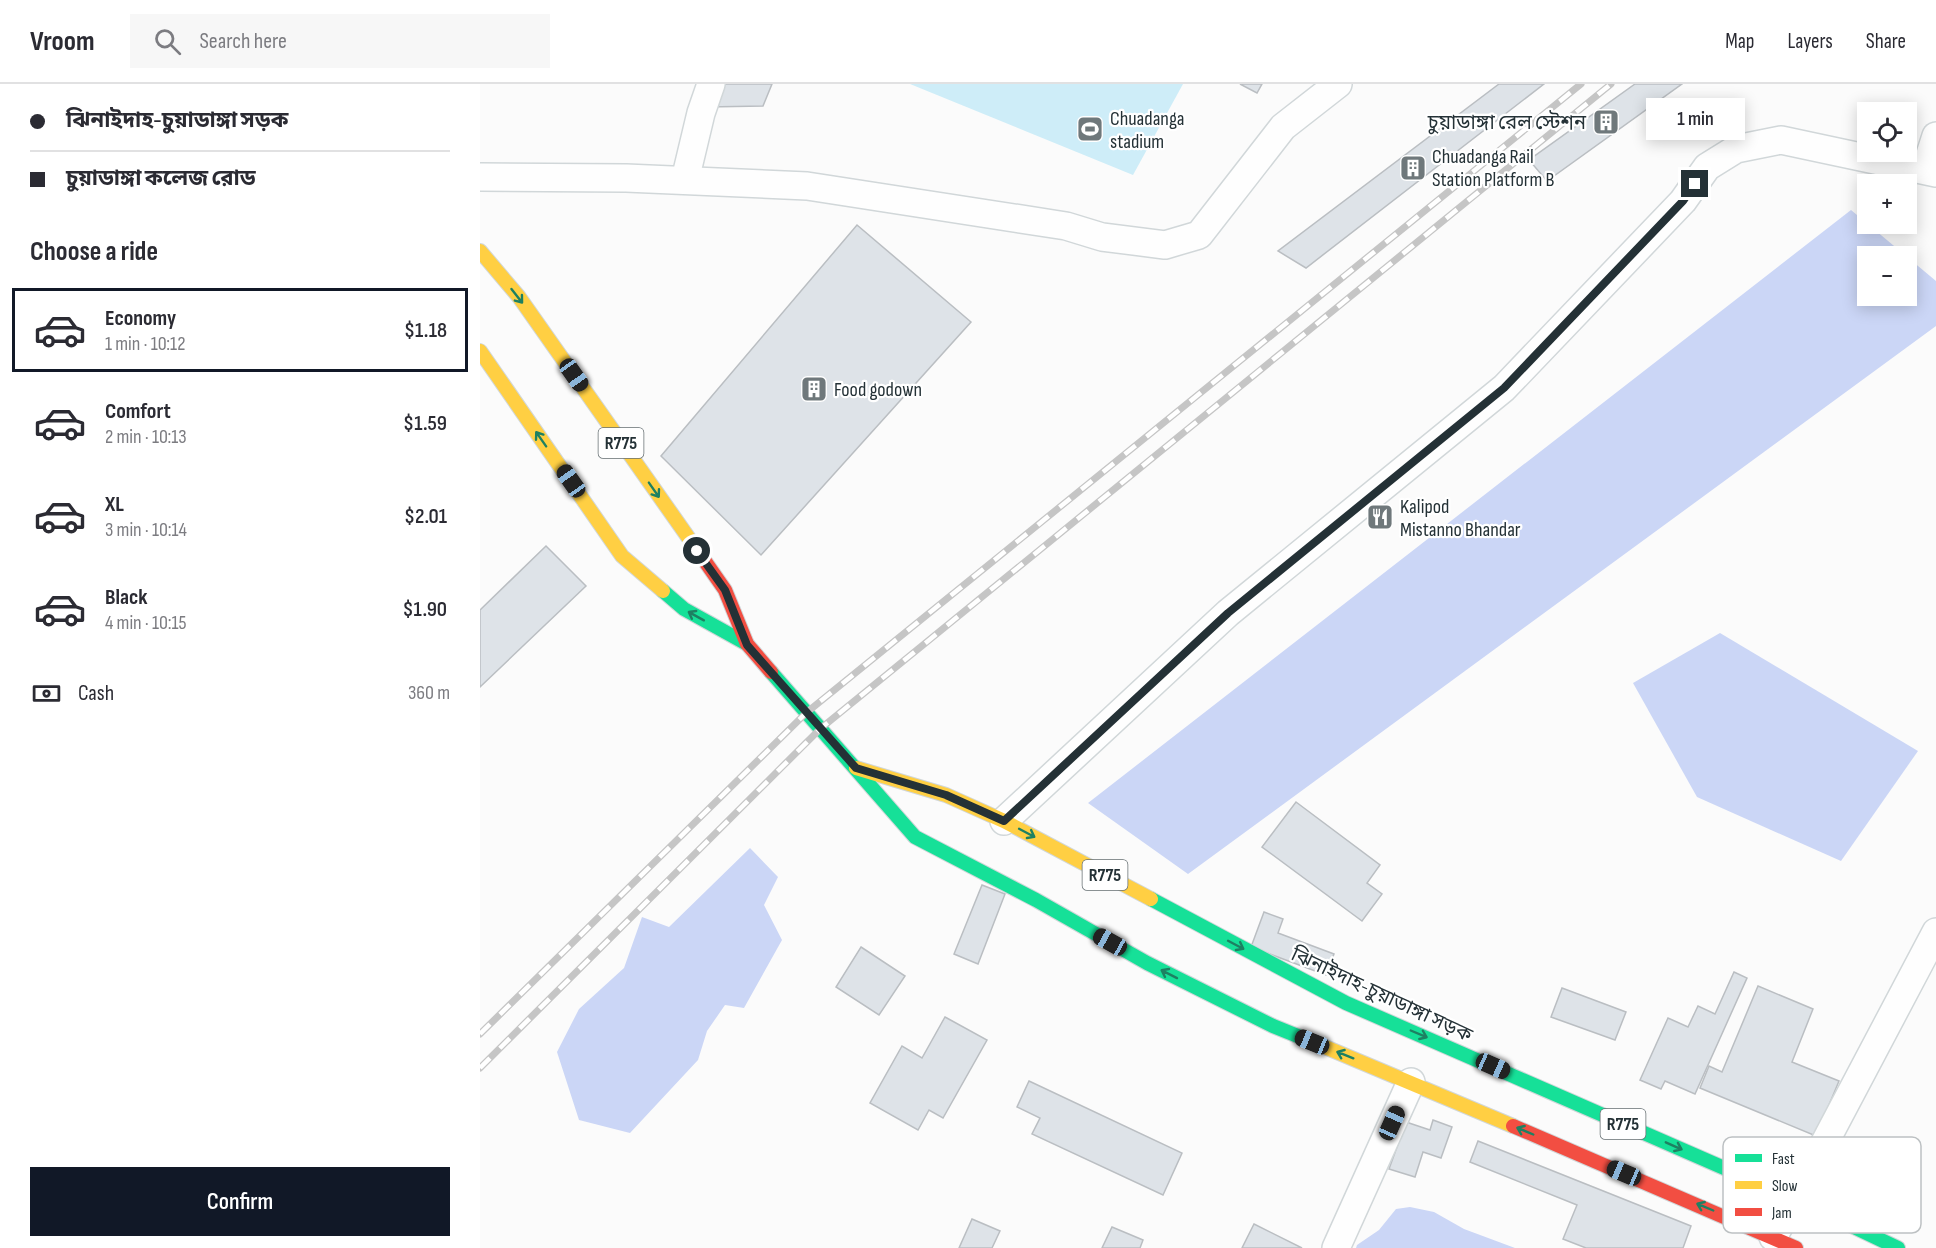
<!DOCTYPE html>
<meta charset="utf-8">
<style>
:root{--surface:#fff;--page:#f7f7f7;--text:#2b2b33;--muted:#7c7c81;--line:#e1e1e2;--accent:#111827}
body{margin:0;font-family:"Sofia Sans Condensed","Noto Sans Bengali",sans-serif;background:var(--page);color:var(--text);height:100vh;display:flex;flex-direction:column;font-size:22px;white-space:nowrap}
*{box-sizing:border-box;margin:0}
p{font-size:20px;color:var(--muted)}
.icon{flex:none;width:33px;height:33px;fill:none;stroke:currentColor;stroke-width:2;stroke-linecap:round;stroke-linejoin:round}
.map{position:relative;flex:1;overflow:hidden}
.details{display:flex;flex-direction:column;background:var(--surface);width:480px}
.details>*{flex:none}
.guide{display:grid;align-content:center;height:132px;padding:0 30px;background:var(--surface)}
.tools{position:absolute;left:1377px;top:18px;display:grid;gap:12px}
.tools a{display:grid;place-items:center;width:60px;height:60px;border-radius:0px;background:var(--surface);box-shadow:0 3px 15px #0003;font-size:30px}
.end{position:absolute;width:27px;height:27px;margin:-14px;border:8px solid #243136;background:#fff;box-shadow:0 0 0 3px #fff}
.from{border-radius:50%}
.bubble{position:absolute;height:42px;border-radius:0px;background:var(--surface);box-shadow:0 3px 15px #0003;font-size:20px;font-weight:600;line-height:42px;text-align:center}
.car{position:absolute;width:18px;height:36px;margin:-18px -9px;border-radius:8px;box-shadow:0 0 4px 2px #0007;background:linear-gradient(#222 24%,#8ab4d8 0 40%,#222 0 76%,#8ab4d8 0 86%,#222 0)}
.guide b{display:flex;align-items:center;gap:21px;height:57px;font-size:22px}
.guide b+b{border-top:2px solid var(--line)}
.guide i{width:15px;height:15px;background:var(--text)}
ul{padding:0;list-style:none}
li{display:flex;align-items:center;gap:18px;height:84px;margin:0 12px 9px;padding:0 18px;border:3px solid transparent;border-radius:0px}
li div{flex:1}
li b{display:block;font-size:22px}
li em{font-style:normal;font-weight:600}
li.on{border-color:var(--accent)}
li>.icon{width:54px;height:54px;stroke-width:1.5}
h2{padding:0 30px;font-size:27px;line-height:72px}
.pay{display:flex;align-items:center;gap:15px;height:66px;padding:0 30px;font-size:22px}
.pay p{margin-inline-start:auto}
.cta{display:flex;gap:12px;margin-top:auto;padding:12px 30px}
.cta a{flex:1;height:69px;border-radius:0px;background:var(--accent);color:#fff;font-size:24px;font-weight:600;line-height:69px;text-align:center}
header{display:flex;align-items:center;gap:36px;box-sizing:border-box;height:84px;padding:0 30px;background:var(--surface);border-bottom:2px solid var(--line)}
header strong{font-size:28px}
nav{display:flex;gap:33px;margin-inline-start:auto;font-size:21px}
.search{width:420px;height:54px;background:var(--page);display:flex;align-items:center;gap:15px;box-sizing:border-box;padding:0 21px;border-radius:0px;color:var(--muted);font-size:22px}
main{display:flex;flex:1;min-height:0}
.map>svg:first-child{display:block}
.green{fill:#ceedf8}
.water{fill:#cbd6f6;fill-rule:evenodd}
.building{fill:#dee3e8;stroke:#babec2;stroke-width:1.5}
.lines{fill:none;stroke-linecap:round;stroke-linejoin:round}
.street-casing{stroke:#d1d7d9;stroke-width:30}
.fast-casing{stroke:#d1d7d9;stroke-width:16}
.slow-casing{stroke:#d1d7d9;stroke-width:16}
.jam-casing{stroke:#d1d7d9;stroke-width:16}
.street{stroke:#fefefe;stroke-width:27}
.fast{stroke:#16e098;stroke-width:14}
.slow{stroke:#ffcf43;stroke-width:14}
.jam{stroke:#f24e42;stroke-width:14}
.rail-casing{stroke:#c5c5c5;stroke-width:7}
.rail{stroke:#fff;stroke-width:4.5;stroke-dasharray:14;stroke-linecap:butt}
.oneway{stroke:#1e8062}
.route{stroke:#243136;stroke-width:8}
.labels{text-anchor:middle;stroke-width:4.5;stroke-linejoin:round;paint-order:stroke}
.shield{fill:#fff;stroke:#666f72;stroke-width:1.5}
.shield-label{font-size:18px;font-weight:bold;fill:#243136}
.poi-label{font-size:20px;fill:#243136;stroke:#fff;text-anchor:start}
.street-label{font-size:20px;fill:#243136;stroke:#fff}
.key{fill:#fff;stroke:#bdc1c3;stroke-width:1.5}
.key-label{font-size:16px;fill:#243136}
</style>
<header>
<strong>Vroom</strong>
<div class="search"><svg class="icon" aria-label="search" viewBox="0 0 24 24"><circle cx="10" cy="10" r="6"/><path d="M15 15l6 6"/></svg>Search here</div>
<nav><a>Map</a><a>Layers</a><a>Share</a></nav>
</header>
<main>
<section class="details">
<div class="guide">
<b><i class="from"></i>ঝিনাইদাহ-চুয়াডাঙ্গা সড়ক</b>
<b><i></i>চুয়াডাঙ্গা কলেজ রোড</b>
</div>
<h2>Choose a ride</h2>
<ul>
<li class="on"><svg class="icon" aria-label="car" viewBox="0 0 24 24"><path d="M5 17H2v-5l4-1 3-4h7l3 4 3 1v5h-3M9 17h6M6 11h13"/><circle cx="7" cy="17" r="2"/><circle cx="17" cy="17" r="2"/></svg><div><b>Economy</b><p>1 min · 10:12</p></div><em>$1.18</em></li>
<li><svg class="icon" aria-label="car" viewBox="0 0 24 24"><path d="M5 17H2v-5l4-1 3-4h7l3 4 3 1v5h-3M9 17h6M6 11h13"/><circle cx="7" cy="17" r="2"/><circle cx="17" cy="17" r="2"/></svg><div><b>Comfort</b><p>2 min · 10:13</p></div><em>$1.59</em></li>
<li><svg class="icon" aria-label="car" viewBox="0 0 24 24"><path d="M5 17H2v-5l4-1 3-4h7l3 4 3 1v5h-3M9 17h6M6 11h13"/><circle cx="7" cy="17" r="2"/><circle cx="17" cy="17" r="2"/></svg><div><b>XL</b><p>3 min · 10:14</p></div><em>$2.01</em></li>
<li><svg class="icon" aria-label="car" viewBox="0 0 24 24"><path d="M5 17H2v-5l4-1 3-4h7l3 4 3 1v5h-3M9 17h6M6 11h13"/><circle cx="7" cy="17" r="2"/><circle cx="17" cy="17" r="2"/></svg><div><b>Black</b><p>4 min · 10:15</p></div><em>$1.90</em></li>
</ul>
<div class="pay"><svg class="icon" aria-label="cash" viewBox="0 0 24 24"><path d="M3 7h18v10H3z"/><circle cx="12" cy="12" r="2"/></svg>Cash<p>360 m</p></div>
<div class="cta"><a>Confirm</a></div>
</section>
<div class="map">
<svg width="1456" height="1164" viewBox="0 0 1456 1164">
<rect width="100%" height="100%" fill="#fbfbfb"/>
<polygon class="green" points="430,0 703,0 653,91"/>
<g class="water">
<path d="M1371 126 1456 197V242L708 790 608 719ZM1426 172V212H1388V172Z"/>
<polygon points="1240,549 1438,667 1361,777 1217,713 1153,599"/>
<polygon points="270,764 298,793 284,821 302,856 264,924 245,921 227,947 218,976 150,1049 99,1036 77,968 99,925 144,884 162,833 189,843"/>
<polygon points="930,1123 954,1128 984,1145 1035,1164 876,1164 877,1161 899,1146 916,1125"/>
</g>
<g class="building">
<polygon points="237,0 292,0 283,22 227,23"/>
<polygon points="760,0 782,0 777,9"/>
<polygon points="1019,0 1064,0 826,184 798,167"/>
<polygon points="1155,0 1202,0 1067,97 1049,76"/>
<polygon points="377,141 491,238 281,471 181,372"/>
<polygon points="66,462 106,502 0,603 0,526"/>
<polygon points="816,718 900,781 887,799 902,810 882,837 782,763"/>
<polygon points="502,801 525,810 498,880 474,870"/>
<polygon points="784,828 803,835 798,849 854,870 846,891 771,863"/>
<polygon points="381,863 425,892 399,931 356,903"/>
<polygon points="1254,888 1267,894 1215,1010 1185,997 1181,1005 1160,996 1188,934 1208,943 1218,922 1235,930"/>
<polygon points="1278,902 1333,925 1312,978 1359,997 1336,1052 1220,1004 1229,982 1242,988"/>
<polygon points="1082,904 1146,928 1135,956 1071,933"/>
<polygon points="465,933 507,956 463,1034 449,1026 438,1046 390,1019 422,962 442,974"/>
<polygon points="549,997 702,1069 683,1111 552,1050 560,1034 537,1023"/>
<polygon points="953,1036 972,1043 961,1074 943,1068 935,1093 909,1085 926,1038 950,1046"/>
<polygon points="998,1057 1211,1142 1203,1164 1106,1164 1083,1155 1097,1121 990,1078"/>
<polygon points="492,1135 520,1147 512,1164 479,1164"/>
<polygon points="774,1140 822,1164 762,1164"/>
<polygon points="632,1143 663,1156 660,1164 622,1164"/>
</g>
<g class="lines">
<defs>
<g id="street">
<polyline points="1445,86 1456,52"/>
<polyline points="0,93 146,94 327,102 586,142 622,153 685,161 719,151 803,43 858,0"/>
<polyline points="205,96 221,29 231,0"/>
<polyline points="524,737 748,529 1024,304 1203,117 1227,83 1256,65 1301,56 1456,89"/>
<polyline points="1293,1153 1315,1115 1456,848"/>
<polyline points="856,1164 931,998"/>
</g>
<g id="fast">
<polyline points="183,507 204,525 267,560"/>
<polyline points="291,588 435,753 556,816 667,879 793,942 845,963"/>
<polyline points="671,815 866,919 1315,1115 1418,1164"/>
</g>
<g id="slow">
<polyline points="0,167 39,213 215,463"/>
<polyline points="0,267 142,472 183,507"/>
<polyline points="376,684 466,711 524,737 671,815"/>
<polyline points="845,963 1033,1042"/>
</g>
<g id="jam">
<polyline points="215,463 245,506 267,560 291,588"/>
<polyline points="1033,1042 1316,1164"/>
</g>
</defs>
<use href="#street" class="street-casing"/>
<use href="#fast" class="fast-casing"/>
<use href="#slow" class="slow-casing"/>
<use href="#jam" class="jam-casing"/>
<use href="#street" class="street"/>
<use href="#fast" class="fast"/>
<use href="#slow" class="slow"/>
<use href="#jam" class="jam"/>
<defs>
<g id="rail">
<polyline points="0,950 326,629 1101,0"/>
<polyline points="0,984 340,645 1131,0"/>
</g>
</defs>
<use href="#rail" class="rail-casing"/>
<use href="#rail" class="rail"/>
</g>
<defs><path id="oneway-shaft" d="M-6 0H5M1.5-3L5.5 0L1.5 3" fill="none" stroke-width="1.6" stroke-linecap="round" stroke-linejoin="round" transform="scale(1.5)"/></defs>
<g class="oneway">
<use href="#oneway-shaft" transform="translate(37 212) rotate(52)"/>
<use href="#oneway-shaft" transform="translate(61 355) rotate(-125)"/>
<use href="#oneway-shaft" transform="translate(174 406) rotate(55)"/>
<use href="#oneway-shaft" transform="translate(216 532) rotate(-151)"/>
<use href="#oneway-shaft" transform="translate(547 749) rotate(28)"/>
<use href="#oneway-shaft" transform="translate(756 861) rotate(28)"/>
<use href="#oneway-shaft" transform="translate(689 890) rotate(-153)"/>
<use href="#oneway-shaft" transform="translate(939 950) rotate(23)"/>
<use href="#oneway-shaft" transform="translate(865 971) rotate(-158)"/>
<use href="#oneway-shaft" transform="translate(1045 1047) rotate(-157)"/>
<use href="#oneway-shaft" transform="translate(1194 1062) rotate(24)"/>
<use href="#oneway-shaft" transform="translate(1225 1123) rotate(-157)"/>
</g>
<g class="lines">
<polyline class="route" points="217,467 245,506 267,561 376,684 466,711 524,737 748,529 1024,304 1203,117 1215,100"/>
</g>
<defs>
<symbol id="building-square" viewBox="-11 -11 22 22"><rect x="-9" y="-9" width="18" height="18" rx="4" fill="#6f787b" stroke="#fff"/><path d="M-4-6H4V6H1V3H-1V6H-4ZM-2.5-4.3h1.7v1.8h-1.7ZM.8-4.3h1.7v1.8H.8ZM-2.5-1h1.7V.8h-1.7ZM.8-1h1.7V.8H.8Z" fill="#fff"/></symbol>
<symbol id="stadium-square" viewBox="-11 -11 22 22"><rect x="-9" y="-9" width="18" height="18" rx="4" fill="#6f787b" stroke="#fff"/><path d="M0-5a6.5 5 0 1 0 0 10a6.5 5 0 1 0 0-10ZM-3.5-1.8h7v3.6h-7Z" fill="#fff"/></symbol>
<symbol id="restaurant-square" viewBox="-11 -11 22 22"><rect x="-9" y="-9" width="18" height="18" rx="4" fill="#6f787b" stroke="#fff"/><path d="M-5-6h1v4h1v-4h1v4h1v-4h1v5L-1.5 .5V6h-2V.5L-5-1ZM5-6V6H3V1.5H1.5Q1.5-4 5-6Z" fill="#fff"/></symbol>
</defs>
<g fill-rule="evenodd">
<use href="#building-square" x="1111" y="23" width="30" height="30"/>
<use href="#stadium-square" x="595" y="30" width="30" height="30"/>
<use href="#building-square" x="918" y="69" width="30" height="30"/>
<use href="#building-square" x="319" y="290" width="30" height="30"/>
<use href="#restaurant-square" x="885" y="418" width="30" height="30"/>
</g>
<g class="labels">
<g class="shield">
<rect x="118.5" y="344" width="45" height="30" rx="4.5"/>
<rect x="602.5" y="776" width="45" height="30" rx="4.5"/>
<rect x="1120.5" y="1025" width="45" height="30" rx="4.5"/>
</g>
<g class="shield-label">
<text x="141" y="365">R775</text>
<text x="625" y="797">R775</text>
<text x="1143" y="1046">R775</text>
</g>
<g class="poi-label">
<text x="630" y="41">Chuadanga<tspan x="630" dy="23">stadium</tspan></text>
<text x="1106" y="45" text-anchor="end">চুয়াডাঙ্গা রেল স্টেশন</text>
<text x="952" y="79">Chuadanga Rail<tspan x="952" dy="23">Station Platform B</tspan></text>
<text x="354" y="312">Food godown</text>
<text x="920" y="429">Kalipod<tspan x="920" dy="23">Mistanno Bhandar</tspan></text>
</g>
<g class="street-label">
<text transform="translate(902 910) rotate(25)" y="7">ঝিনাইদাহ-চুয়াডাঙ্গা সড়ক</text>
</g>
</g>
<rect x="1243" y="1053" width="198" height="96" rx="9" class="key"/>
<rect x="1255" y="1070" width="27" height="8" fill="#16e098"/>
<rect x="1255" y="1097" width="27" height="8" fill="#ffcf43"/>
<rect x="1255" y="1124" width="27" height="8" fill="#f24e42"/>
<g class="key-label">
<text x="1292" y="1080">Fast</text>
<text x="1292" y="1107">Slow</text>
<text x="1292" y="1134">Jam</text>
</g>
</svg>
<div class="tools">
<a><svg class="icon" aria-label="locate" viewBox="0 0 24 24"><circle cx="12" cy="12" r="6"/><path d="M12 2v4M12 18v4M2 12h4M18 12h4"/></svg></a>
<a>+</a>
<a>−</a>
</div>
<i class="end from" style="left:217px;top:467px"></i>
<i class="end" style="left:1215px;top:100px"></i>
<div class="bubble" style="left:1166px;top:14px;width:99px">1 min</div>
<i class="car" style="left:94px;top:291px;rotate:145deg"></i>
<i class="car" style="left:91px;top:397px;rotate:325deg"></i>
<i class="car" style="left:630px;top:858px;rotate:299deg"></i>
<i class="car" style="left:832px;top:958px;rotate:292deg"></i>
<i class="car" style="left:1013px;top:982px;rotate:114deg"></i>
<i class="car" style="left:912px;top:1039px;rotate:24deg"></i>
<i class="car" style="left:1144px;top:1089px;rotate:293deg"></i>
</div>
</main>
